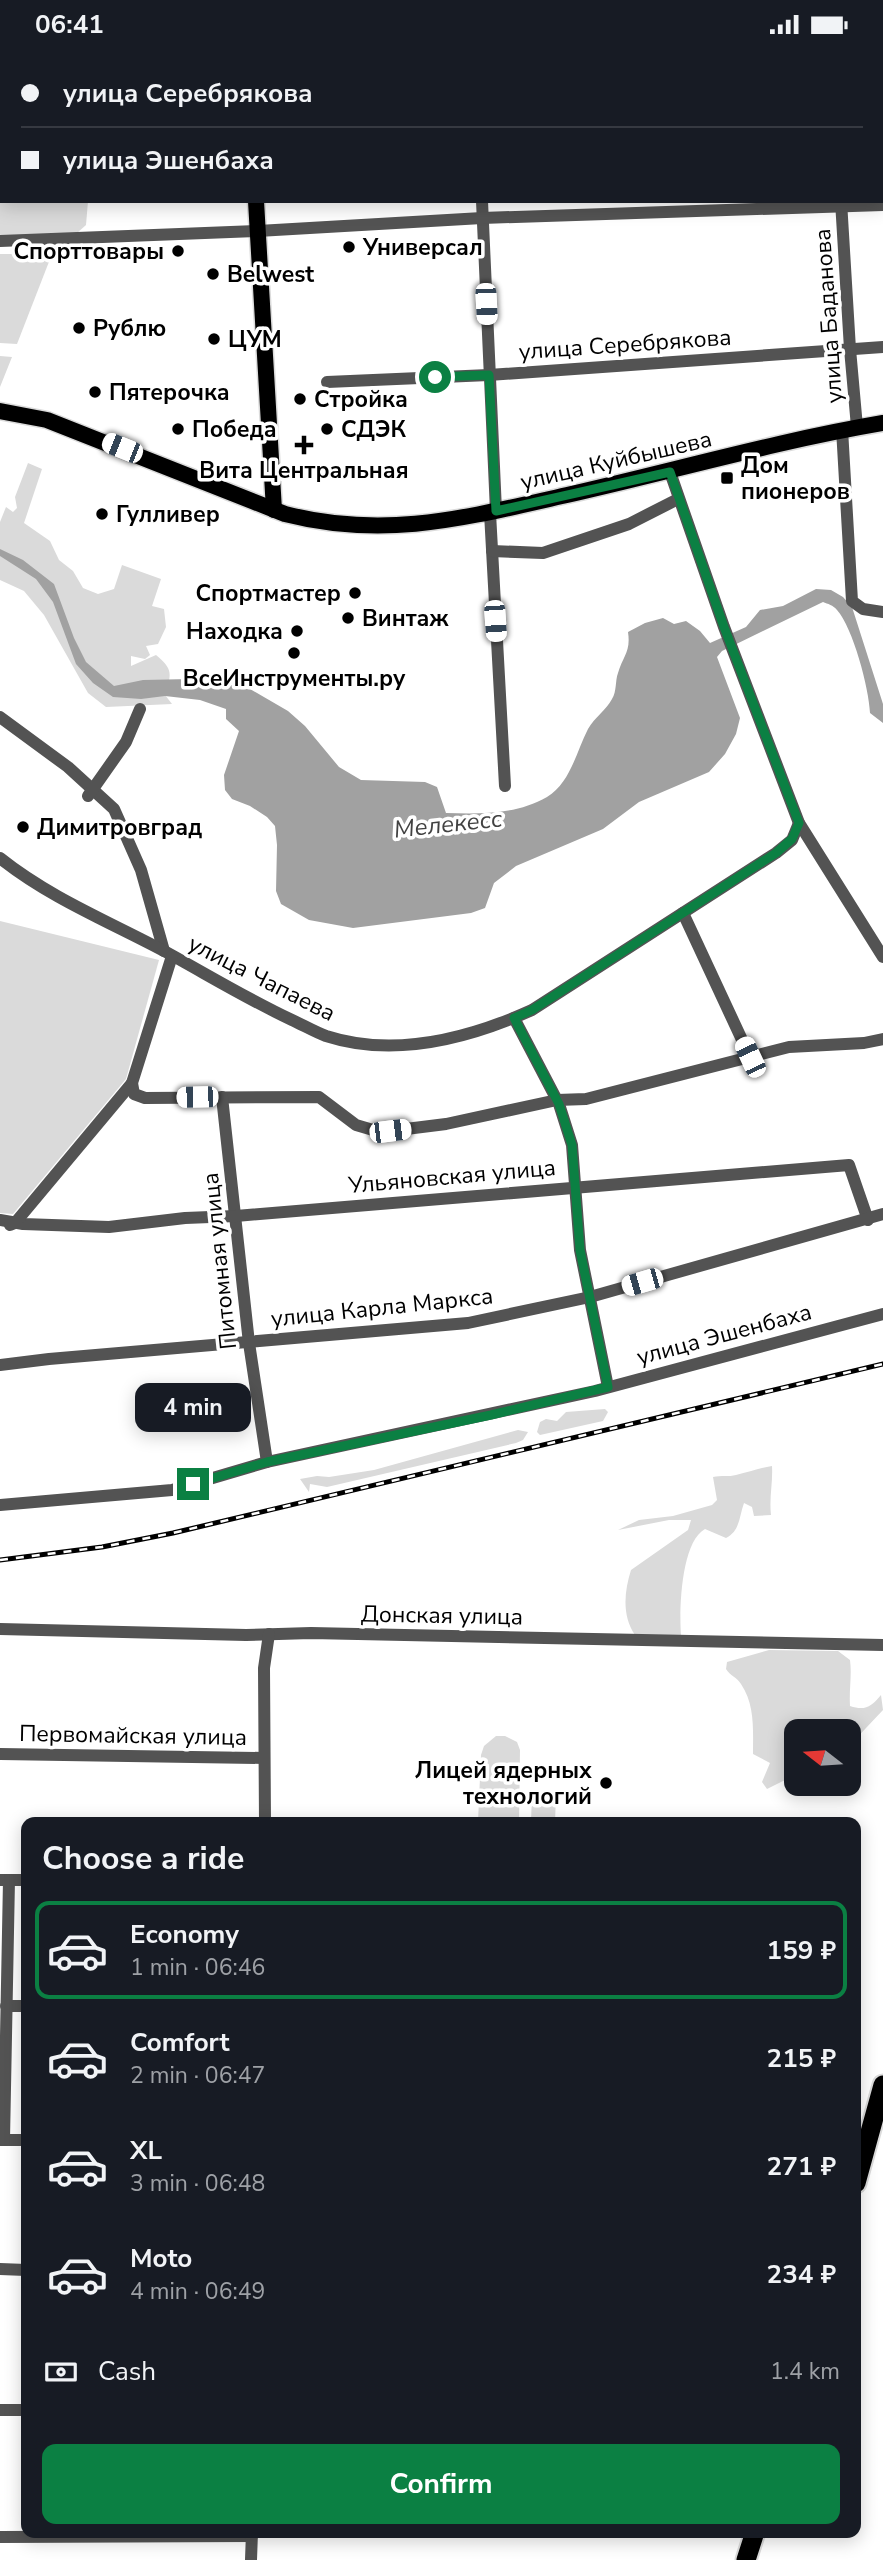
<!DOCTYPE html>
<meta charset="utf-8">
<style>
:root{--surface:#171b24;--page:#242831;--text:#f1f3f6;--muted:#9ea1a6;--line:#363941;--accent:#0b8043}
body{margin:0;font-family:"Nunito Sans",sans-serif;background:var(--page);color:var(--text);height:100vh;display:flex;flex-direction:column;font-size:26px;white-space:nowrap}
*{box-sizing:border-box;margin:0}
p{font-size:23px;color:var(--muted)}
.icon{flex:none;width:38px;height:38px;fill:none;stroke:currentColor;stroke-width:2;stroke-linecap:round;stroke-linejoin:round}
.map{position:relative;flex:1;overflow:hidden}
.sheet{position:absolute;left:21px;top:1768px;width:840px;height:721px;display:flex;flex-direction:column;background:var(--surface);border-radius:14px;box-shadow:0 4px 18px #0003}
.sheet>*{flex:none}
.top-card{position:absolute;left:0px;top:0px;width:884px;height:154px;box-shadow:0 4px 18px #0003;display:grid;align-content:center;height:154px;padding:0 21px;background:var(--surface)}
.needle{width:46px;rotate:287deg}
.tools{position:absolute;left:784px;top:1670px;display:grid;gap:14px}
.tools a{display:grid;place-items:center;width:77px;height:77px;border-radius:14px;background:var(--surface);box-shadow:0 4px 18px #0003;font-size:35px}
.end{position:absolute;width:32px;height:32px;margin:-16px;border:9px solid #0b8043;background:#fff;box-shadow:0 0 0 4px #fff}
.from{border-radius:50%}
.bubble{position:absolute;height:49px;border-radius:14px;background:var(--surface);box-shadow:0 4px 18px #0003;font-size:23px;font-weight:700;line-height:49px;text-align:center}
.car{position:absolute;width:21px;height:42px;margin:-21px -10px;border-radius:9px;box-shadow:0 0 5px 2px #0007;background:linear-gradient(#fff 24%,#345 0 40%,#fff 0 76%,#345 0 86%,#fff 0)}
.top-card b{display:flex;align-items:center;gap:24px;height:66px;font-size:26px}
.top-card b+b{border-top:2px solid var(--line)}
.top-card i{width:18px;height:18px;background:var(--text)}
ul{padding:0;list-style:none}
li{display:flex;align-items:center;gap:21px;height:98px;margin:0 14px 10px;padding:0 7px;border:4px solid transparent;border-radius:14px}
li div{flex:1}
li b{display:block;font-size:26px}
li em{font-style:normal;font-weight:700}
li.on{border-color:var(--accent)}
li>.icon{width:63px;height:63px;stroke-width:1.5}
h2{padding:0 21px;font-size:32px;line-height:84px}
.pay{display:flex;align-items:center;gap:18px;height:77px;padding:0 21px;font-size:26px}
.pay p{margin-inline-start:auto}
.primary-button{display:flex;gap:14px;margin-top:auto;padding:14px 21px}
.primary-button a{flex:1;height:80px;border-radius:14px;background:var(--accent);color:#fff;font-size:28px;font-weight:700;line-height:80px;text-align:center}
.status{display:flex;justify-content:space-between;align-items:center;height:49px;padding:0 35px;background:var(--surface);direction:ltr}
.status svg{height:19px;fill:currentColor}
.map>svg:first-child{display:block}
.green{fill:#dadada}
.water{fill:#a1a1a1}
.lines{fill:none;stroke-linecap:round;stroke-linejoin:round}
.major-casing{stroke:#dbdbdb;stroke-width:19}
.highway-casing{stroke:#dbdbdb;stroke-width:23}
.minor{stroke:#535353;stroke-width:12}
.major{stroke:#000;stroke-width:16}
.highway{stroke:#000;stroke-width:19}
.rail-casing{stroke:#000;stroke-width:5}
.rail{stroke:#fff;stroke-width:2.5;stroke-dasharray:8;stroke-linecap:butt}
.route{stroke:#0b8043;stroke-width:9}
.poi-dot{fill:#000;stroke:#fff;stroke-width:2.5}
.labels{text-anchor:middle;stroke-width:7;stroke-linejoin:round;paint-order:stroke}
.poi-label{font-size:23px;font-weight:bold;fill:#000;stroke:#fff;text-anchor:start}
.street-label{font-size:23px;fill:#000;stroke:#fff}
.water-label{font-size:24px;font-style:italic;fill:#424242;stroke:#fff}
</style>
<div class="status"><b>06:41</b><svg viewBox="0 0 49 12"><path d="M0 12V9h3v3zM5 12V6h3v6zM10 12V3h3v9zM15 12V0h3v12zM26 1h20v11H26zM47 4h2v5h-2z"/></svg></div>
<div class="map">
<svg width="883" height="2511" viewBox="0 0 883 2511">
<rect width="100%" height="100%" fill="#fff"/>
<g class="green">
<polygon points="0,56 2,152 88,152 86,176 77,184 0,187"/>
<polygon points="0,205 52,205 17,295 0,294"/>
<polygon points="0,307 12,308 0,338"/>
<path d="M28 414 42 420 24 474 50 492 59 511 73 522 83 539 98 545 114 540 122 516 161 530 152 557 164 560 166 578 158 595 146 597 150 606 145 610 131 607V617L156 606C174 621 171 625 165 646L172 655 106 658 88 644 44 566 24 542 0 531V473L6 458 13 463 17 459 15 448Z"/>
<polygon points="0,872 159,911 126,1030 13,1165 0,1164"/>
<polygon points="605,1360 608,1363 603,1372 540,1386 537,1383 540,1373 546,1370 557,1372 566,1363"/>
<polygon points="518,1381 528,1383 523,1391 516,1394 327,1438 310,1435 309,1443 300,1430 317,1427 329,1428 374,1421"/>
<path d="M772 1417C773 1434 769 1449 771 1466L754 1467 752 1458 744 1454C739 1468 740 1482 726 1489L705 1480C681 1493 679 1561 681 1586H635C622 1567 624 1543 631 1521L688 1481 691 1471H669L618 1481 639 1471 673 1467 712 1456 717 1451 713 1428C721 1426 729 1428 736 1426 749 1423 759 1419 772 1417Z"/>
<path d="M769 1601 838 1602 850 1611C852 1626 849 1641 850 1657 865 1662 871 1658 881 1646L883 1661 849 1697V1682H796V1728L783 1732 767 1740 762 1733 770 1714 753 1705C753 1680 755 1656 741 1635 737 1628 730 1627 726 1620L727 1613Z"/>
<polygon points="496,1687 505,1687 517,1693 520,1701 519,1773 478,1773 481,1706 484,1697"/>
<polygon points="532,1745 556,1746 555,1773 531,1773"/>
</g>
<path class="water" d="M0 500 23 511 54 535 74 589 86 613 114 637 143 631 190 630 214 625 238 633 288 662 305 677 339 718 361 731 425 733 437 738 446 764C479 765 516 766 547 748 571 733 576 703 588 680 595 668 606 661 612 650 617 642 615 632 618 624 623 607 631 603 628 583L645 574 663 569 674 575 686 572 700 582 710 594 746 578 760 561 783 557 816 540 831 541 843 548 852 558 883 655V674L870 664C869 639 853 579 837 561 833 556 828 555 823 553L722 602 717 608 740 669 736 685 725 705 709 723 639 753 603 780 516 817 494 834 485 859 471 864 353 879 309 871 281 855 276 842 277 796 275 777 267 768 250 757 232 750 225 741 224 726 239 682 226 670V660L200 651 165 647 141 650 113 648 93 634 76 615 53 553 36 530 0 507Z"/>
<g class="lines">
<defs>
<g id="major">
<polyline points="246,0 247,2"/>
<polyline points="256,152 274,461"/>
<path d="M0 362 47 371 285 465C387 491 468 468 567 446 673 422 777 392 883 374"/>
</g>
<g id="highway">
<polyline points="856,2134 883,2036"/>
<polyline points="746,2511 755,2483"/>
</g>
</defs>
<use href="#major" class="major-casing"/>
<use href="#highway" class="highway-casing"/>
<g class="minor">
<polyline points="479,0 479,2"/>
<polyline points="835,2 860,0"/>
<polyline points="482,152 496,462"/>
<polyline points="841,152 850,300 857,378"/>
<polyline points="0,192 258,182 482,169 883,156"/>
<polyline points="327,333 489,326 883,298"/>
<polyline points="842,380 852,552 863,560 883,563"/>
<polyline points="670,423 724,578 799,774 883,908"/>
<polyline points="490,464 505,737"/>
<polyline points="492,502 543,504 629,475 678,450"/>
<polyline points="0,668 68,718 114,760 141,821 164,902"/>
<polyline points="88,747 126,693 140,660"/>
<path d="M0 809C50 849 110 873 166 903 208 926 249 951 292 971 303 976 315 983 326 987 394 1009 470 989 532 961L776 804 792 791 799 774"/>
<polyline points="683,864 750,1008"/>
<polyline points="514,969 559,1055 572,1096 580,1201 608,1338"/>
<polyline points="132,1034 134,1045 145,1049 319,1048 356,1076 373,1081 390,1082 446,1075 557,1051 586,1050 789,998 864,994 883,990"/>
<polyline points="222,1048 249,1294 267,1413"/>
<polyline points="0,1171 23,1175 109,1178 185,1169 236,1167 849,1116 868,1171"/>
<polyline points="10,1176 15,1174 132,1034 172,907"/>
<polyline points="0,1316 49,1310 468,1274 590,1248 883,1165"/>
<polyline points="0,1456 172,1441 267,1413 595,1342 883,1265"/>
<polyline points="0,1580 246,1586 311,1584 883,1596"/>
<polyline points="0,1705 264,1709"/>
<polyline points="265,1773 264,1619 269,1585"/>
<polyline points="0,1831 26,1831"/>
<polyline points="6,1957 26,1957"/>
<polyline points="0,2091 26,2091"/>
<polyline points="4,2091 9,1831"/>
<polyline points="0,2220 26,2221"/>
<polyline points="0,2361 26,2361"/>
<polyline points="0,2488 252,2487"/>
<polyline points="251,2511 252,2483"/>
</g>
<use href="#major" class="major"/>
<use href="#highway" class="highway"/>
<defs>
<polyline id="rail" points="0,1511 102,1498 173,1484 883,1315"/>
</defs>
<use href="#rail" class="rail-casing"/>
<use href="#rail" class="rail"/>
</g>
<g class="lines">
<polyline class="route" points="193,1435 267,1413 491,1366 608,1338 580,1201 572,1096 559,1055 514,969 532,961 776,804 792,790 799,774 724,578 670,423 496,462 489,326 435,328"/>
</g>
<g class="poi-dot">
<circle cx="349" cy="198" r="7"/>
<circle cx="178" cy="202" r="7"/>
<circle cx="213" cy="225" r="7"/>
<circle cx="79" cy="279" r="7"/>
<circle cx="214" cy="290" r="7"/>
<circle cx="95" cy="343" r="7"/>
<circle cx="300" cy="350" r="7"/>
<circle cx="178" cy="380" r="7"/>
<circle cx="327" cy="380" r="7"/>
<path d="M300.5 385.5h7v7h7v7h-7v7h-7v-7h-7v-7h7z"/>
<rect x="720" y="422" width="14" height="14" rx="3.5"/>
<circle cx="102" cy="465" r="7"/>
<circle cx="355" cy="544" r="7"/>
<circle cx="348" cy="569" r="7"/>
<circle cx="297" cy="582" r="7"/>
<circle cx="294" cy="604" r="7"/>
<circle cx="23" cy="778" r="7"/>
<circle cx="606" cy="1734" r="7"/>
</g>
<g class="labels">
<g class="poi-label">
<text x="363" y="206">Универсал</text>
<text x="164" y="210" text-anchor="end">Спорттовары</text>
<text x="227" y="233">Belwest</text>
<text x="93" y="287">Рублю</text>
<text x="228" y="298">ЦУМ</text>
<text x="109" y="351">Пятерочка</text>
<text x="314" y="358">Стройка</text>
<text x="192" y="388">Победа</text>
<text x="341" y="388">СДЭК</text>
<text x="741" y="424">Дом<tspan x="741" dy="26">пионеров</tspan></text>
<text x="304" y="429" text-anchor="middle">Вита Центральная</text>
<text x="116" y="473">Гулливер</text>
<text x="341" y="552" text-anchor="end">Спортмастер</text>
<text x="362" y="577">Винтаж</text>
<text x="283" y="590" text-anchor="end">Находка</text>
<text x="294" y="637" text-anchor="middle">ВсеИнструменты.ру</text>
<text x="37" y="786">Димитровград</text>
<text x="592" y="1729" text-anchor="end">Лицей ядерных<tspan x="592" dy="26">технологий</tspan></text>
</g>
<g class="street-label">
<text transform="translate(828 267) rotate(-94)" y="8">улица Баданова</text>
<text transform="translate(625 295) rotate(-4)" y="8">улица Серебрякова</text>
<text transform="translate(616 411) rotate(-13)" y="8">улица Куйбышева</text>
<text transform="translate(262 929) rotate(27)" y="8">улица Чапаева</text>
<text transform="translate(452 1127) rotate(-5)" y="8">Ульяновская улица</text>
<text transform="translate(219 1212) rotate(-96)" y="8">Питомная улица</text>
<text transform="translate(382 1258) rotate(-6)" y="8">улица Карла Маркса</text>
<text transform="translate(724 1285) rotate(-15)" y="8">улица Эшенбаха</text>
<text transform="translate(442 1566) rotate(1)" y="8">Донская улица</text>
<text transform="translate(133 1686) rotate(1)" y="8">Первомайская улица</text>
</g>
<g class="water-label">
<text transform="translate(448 775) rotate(-6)" y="8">Мелекесс</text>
</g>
</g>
</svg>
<div class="tools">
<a><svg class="needle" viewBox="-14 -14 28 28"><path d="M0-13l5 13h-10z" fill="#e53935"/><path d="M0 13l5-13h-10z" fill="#9ea1a6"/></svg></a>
</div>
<i class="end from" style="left:435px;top:328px"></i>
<i class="end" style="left:193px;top:1435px"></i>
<div class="bubble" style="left:135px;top:1334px;width:116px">4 min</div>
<i class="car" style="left:486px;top:255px;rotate:177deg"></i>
<i class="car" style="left:122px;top:399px;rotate:292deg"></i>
<i class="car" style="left:495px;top:572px;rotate:176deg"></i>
<i class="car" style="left:750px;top:1008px;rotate:335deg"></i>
<i class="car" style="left:197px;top:1048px;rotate:269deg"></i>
<i class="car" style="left:390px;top:1082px;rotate:83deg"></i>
<i class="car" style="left:642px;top:1233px;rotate:254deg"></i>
<div class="top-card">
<b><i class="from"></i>улица Серебрякова</b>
<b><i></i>улица Эшенбаха</b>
</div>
<section class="sheet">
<h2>Choose a ride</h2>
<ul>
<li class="on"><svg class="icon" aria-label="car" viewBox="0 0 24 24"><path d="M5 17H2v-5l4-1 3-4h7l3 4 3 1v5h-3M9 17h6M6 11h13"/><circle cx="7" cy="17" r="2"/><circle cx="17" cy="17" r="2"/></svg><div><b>Economy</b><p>1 min · 06:46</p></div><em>159 ₽</em></li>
<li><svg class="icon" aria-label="car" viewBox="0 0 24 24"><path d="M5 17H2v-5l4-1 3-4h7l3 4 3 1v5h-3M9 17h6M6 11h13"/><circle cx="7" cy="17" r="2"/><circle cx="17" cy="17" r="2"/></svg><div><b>Comfort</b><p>2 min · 06:47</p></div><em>215 ₽</em></li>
<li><svg class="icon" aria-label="car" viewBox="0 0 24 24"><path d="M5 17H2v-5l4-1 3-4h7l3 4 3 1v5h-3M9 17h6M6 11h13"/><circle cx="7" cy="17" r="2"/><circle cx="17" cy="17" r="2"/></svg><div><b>XL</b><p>3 min · 06:48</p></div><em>271 ₽</em></li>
<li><svg class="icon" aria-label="car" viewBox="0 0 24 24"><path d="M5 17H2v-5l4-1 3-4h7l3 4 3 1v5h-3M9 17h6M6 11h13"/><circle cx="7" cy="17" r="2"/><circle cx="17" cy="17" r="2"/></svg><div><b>Moto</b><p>4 min · 06:49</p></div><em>234 ₽</em></li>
</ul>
<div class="pay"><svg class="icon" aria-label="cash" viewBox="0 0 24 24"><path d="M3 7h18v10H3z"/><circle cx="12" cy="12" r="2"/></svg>Cash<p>1.4 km</p></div>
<div class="primary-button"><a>Confirm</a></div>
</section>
</div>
